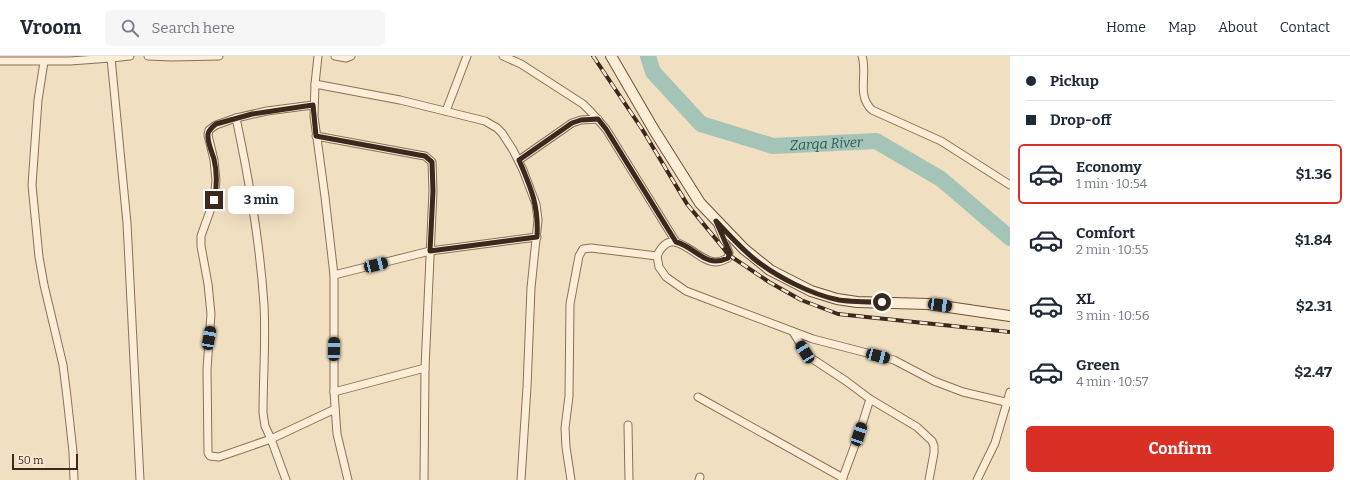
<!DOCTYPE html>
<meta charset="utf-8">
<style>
:root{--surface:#fff;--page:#f6f6f7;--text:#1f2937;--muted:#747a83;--line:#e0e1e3;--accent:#d93025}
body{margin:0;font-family:Bitter,serif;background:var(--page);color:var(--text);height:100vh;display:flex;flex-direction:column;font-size:15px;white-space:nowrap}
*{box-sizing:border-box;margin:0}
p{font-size:13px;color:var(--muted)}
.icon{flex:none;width:22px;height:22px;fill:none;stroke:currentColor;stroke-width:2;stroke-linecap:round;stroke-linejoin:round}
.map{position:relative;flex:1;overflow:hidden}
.drawer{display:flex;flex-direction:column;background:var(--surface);width:340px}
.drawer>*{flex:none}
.top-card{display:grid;align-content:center;height:88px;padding:0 16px;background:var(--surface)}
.scale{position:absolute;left:12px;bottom:10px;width:66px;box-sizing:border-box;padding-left:4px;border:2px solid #3b291d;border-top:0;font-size:11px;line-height:14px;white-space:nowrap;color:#3b291d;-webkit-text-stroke:3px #f8ead2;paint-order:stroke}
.end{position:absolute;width:18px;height:18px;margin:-9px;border:5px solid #3b291d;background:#fff;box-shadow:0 0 0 2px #fff}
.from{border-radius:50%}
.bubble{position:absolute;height:28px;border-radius:6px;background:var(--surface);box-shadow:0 4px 16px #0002;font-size:13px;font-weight:700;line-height:28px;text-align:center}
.car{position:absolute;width:12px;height:24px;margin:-12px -6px;border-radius:5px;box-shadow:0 0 3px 1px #0007;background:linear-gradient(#222 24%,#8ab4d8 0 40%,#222 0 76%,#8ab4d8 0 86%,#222 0)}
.top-card b{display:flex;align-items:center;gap:14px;height:38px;font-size:15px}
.top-card b+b{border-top:1px solid var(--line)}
.top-card i{width:10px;height:10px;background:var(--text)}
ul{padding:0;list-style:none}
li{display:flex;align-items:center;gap:12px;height:60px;margin:0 8px 6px;padding:0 8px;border:2px solid transparent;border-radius:6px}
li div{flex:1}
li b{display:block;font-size:15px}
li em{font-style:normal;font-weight:700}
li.selected{border-color:var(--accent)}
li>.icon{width:36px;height:36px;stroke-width:1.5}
.button{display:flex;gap:8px;margin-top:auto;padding:8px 16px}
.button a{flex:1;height:46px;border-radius:6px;background:var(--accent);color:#fff;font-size:16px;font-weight:700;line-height:46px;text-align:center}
header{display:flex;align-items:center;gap:24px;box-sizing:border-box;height:56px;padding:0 20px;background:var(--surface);border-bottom:1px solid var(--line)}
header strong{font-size:19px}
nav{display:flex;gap:22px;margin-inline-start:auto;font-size:14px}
.search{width:280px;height:36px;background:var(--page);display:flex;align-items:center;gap:10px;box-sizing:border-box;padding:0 14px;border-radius:6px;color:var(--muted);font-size:15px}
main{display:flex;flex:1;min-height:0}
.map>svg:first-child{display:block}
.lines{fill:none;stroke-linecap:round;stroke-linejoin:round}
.river{stroke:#a5c4b8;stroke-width:16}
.street-casing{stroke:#8d6f57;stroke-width:9}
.secondary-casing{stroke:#6f503b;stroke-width:12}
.street{stroke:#fbedd6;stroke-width:7}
.secondary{stroke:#fbedd6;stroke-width:10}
.rail-casing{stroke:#3b291d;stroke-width:4}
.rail{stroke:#f8ead2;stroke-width:2.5;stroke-dasharray:8;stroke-linecap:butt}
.route{stroke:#3b291d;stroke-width:5}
.labels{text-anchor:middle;stroke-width:3;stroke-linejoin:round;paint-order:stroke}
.water-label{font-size:14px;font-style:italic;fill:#2b5c55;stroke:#f8ead2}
</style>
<header>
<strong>Vroom</strong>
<div class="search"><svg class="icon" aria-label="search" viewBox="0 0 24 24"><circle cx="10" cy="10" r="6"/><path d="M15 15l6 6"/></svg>Search here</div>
<nav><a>Home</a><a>Map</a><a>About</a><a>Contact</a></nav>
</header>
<main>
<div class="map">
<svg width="1010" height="424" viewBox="0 0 1010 424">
<rect width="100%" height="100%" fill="#f1dfc2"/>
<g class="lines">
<path class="river" id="s1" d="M648 0 653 16 701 68 773 90 876 85 941 123 1010 182"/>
<defs>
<g id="street">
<polyline points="148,0 172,1 219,0"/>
<polyline points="318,0 315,28 314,60 325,141 334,219 334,336 337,378 348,424"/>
<polyline points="335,0 346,2 351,0"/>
<polyline points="503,0 521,8 583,48 591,56 606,73 676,186"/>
<path d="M862 0C868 18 856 39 872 54L941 85 1010 129"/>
<polyline points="111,2 130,0"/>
<polyline points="0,5 70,5 111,2 127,167 140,424"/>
<polyline points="44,6 38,44 32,129 39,201 44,229 63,309 67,341 73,396 74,424"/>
<polyline points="315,28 400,44 485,65 497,72 502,77 513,94 523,114 536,148 538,164 531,232 527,331 521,424"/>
<polyline points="446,55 467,0"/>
<path d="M236 62C249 123 260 187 264 249 266 284 263 321 263 357L265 370 271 383 335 353"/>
<polyline points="316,80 419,99 425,100 432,106 433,135 425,312 424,424"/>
<polyline points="519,104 572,67 581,64 598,63"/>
<polyline points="657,200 659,211 666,221 686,235 813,283 894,304 934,325 963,336 1010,347"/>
<polyline points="334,219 430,195 537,181"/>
<polyline points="793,276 808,300 846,325 870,343 917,371 932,385 934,390 934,397 929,424"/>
<polyline points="334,336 425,312"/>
<polyline points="698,341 843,422"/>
<polyline points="628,369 629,424"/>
<polyline points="286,424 271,383 219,401 210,400 208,397 207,313 211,258 208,228 201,190 201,180 214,144 216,124 214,104 208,79 209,74 216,69 236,62 267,55 313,49"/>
<path d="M571 424 566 391 565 372 569 340 570 248 579 200 583 193 591 192 657 200C673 165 695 206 716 206 720 206 724 204 728 202L729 197 718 169"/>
<polyline points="699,424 700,421"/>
<polyline points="842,424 859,378 870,343"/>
<polyline points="977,424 995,387 1010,336"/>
</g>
<polyline id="secondary" points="611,0 654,74 700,147 744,193 770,214 811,235 837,243 857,246 928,248 1010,260"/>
</defs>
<use href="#street" class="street-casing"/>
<use href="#secondary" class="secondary-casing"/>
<use href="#street" class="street"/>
<use href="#secondary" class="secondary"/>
<defs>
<polyline id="rail" points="593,0 642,73 687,148 729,199 769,226 801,244 838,258 1010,276"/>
</defs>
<use href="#rail" class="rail-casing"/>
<use href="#rail" class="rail"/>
</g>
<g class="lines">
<path class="route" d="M214 144C217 131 217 116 214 103 212 96 207 86 208 78 209 74 212 71 216 68L252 58 313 49 316 80 419 99 425 100 432 106 433 135 430 195 537 181C539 150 531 132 519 104L572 67 581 64 598 63 606 73 676 186C696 191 705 213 728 202L730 197 716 165C728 178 740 191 753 202 775 220 812 239 839 244 853 246 868 246 882 246"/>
</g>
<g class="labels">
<g class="water-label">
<text dy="5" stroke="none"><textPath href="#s1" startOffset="216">Zarqa River</textPath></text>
</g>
</g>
</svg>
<div class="scale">50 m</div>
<i class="end from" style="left:882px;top:246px"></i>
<i class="end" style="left:214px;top:144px"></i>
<div class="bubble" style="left:228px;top:130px;width:66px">3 min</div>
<i class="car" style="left:376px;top:209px;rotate:76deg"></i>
<i class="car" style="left:940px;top:249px;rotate:98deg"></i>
<i class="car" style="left:209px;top:282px;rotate:10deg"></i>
<i class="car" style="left:334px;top:293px;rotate:1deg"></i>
<i class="car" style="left:805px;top:296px;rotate:328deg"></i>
<i class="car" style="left:878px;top:300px;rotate:105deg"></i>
<i class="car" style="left:859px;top:378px;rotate:18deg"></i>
</div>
<section class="drawer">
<div class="top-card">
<b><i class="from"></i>Pickup</b>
<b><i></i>Drop-off</b>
</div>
<ul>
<li class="selected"><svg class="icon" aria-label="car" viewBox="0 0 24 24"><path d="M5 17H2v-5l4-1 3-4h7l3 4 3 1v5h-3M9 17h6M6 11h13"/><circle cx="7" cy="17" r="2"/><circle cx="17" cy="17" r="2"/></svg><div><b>Economy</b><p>1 min · 10:54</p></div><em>$1.36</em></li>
<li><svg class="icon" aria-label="car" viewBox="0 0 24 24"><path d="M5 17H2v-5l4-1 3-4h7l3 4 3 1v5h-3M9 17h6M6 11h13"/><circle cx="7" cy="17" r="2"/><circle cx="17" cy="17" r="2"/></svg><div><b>Comfort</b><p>2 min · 10:55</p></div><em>$1.84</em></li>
<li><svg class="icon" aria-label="car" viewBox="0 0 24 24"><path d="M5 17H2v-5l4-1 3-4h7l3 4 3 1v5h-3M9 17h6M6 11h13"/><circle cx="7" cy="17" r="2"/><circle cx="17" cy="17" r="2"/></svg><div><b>XL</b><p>3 min · 10:56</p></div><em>$2.31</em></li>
<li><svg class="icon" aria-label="car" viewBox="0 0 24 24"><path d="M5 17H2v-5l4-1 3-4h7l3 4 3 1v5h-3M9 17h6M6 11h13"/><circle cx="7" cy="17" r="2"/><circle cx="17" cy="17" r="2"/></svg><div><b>Green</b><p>4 min · 10:57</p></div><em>$2.47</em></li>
</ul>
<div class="button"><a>Confirm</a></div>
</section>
</main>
